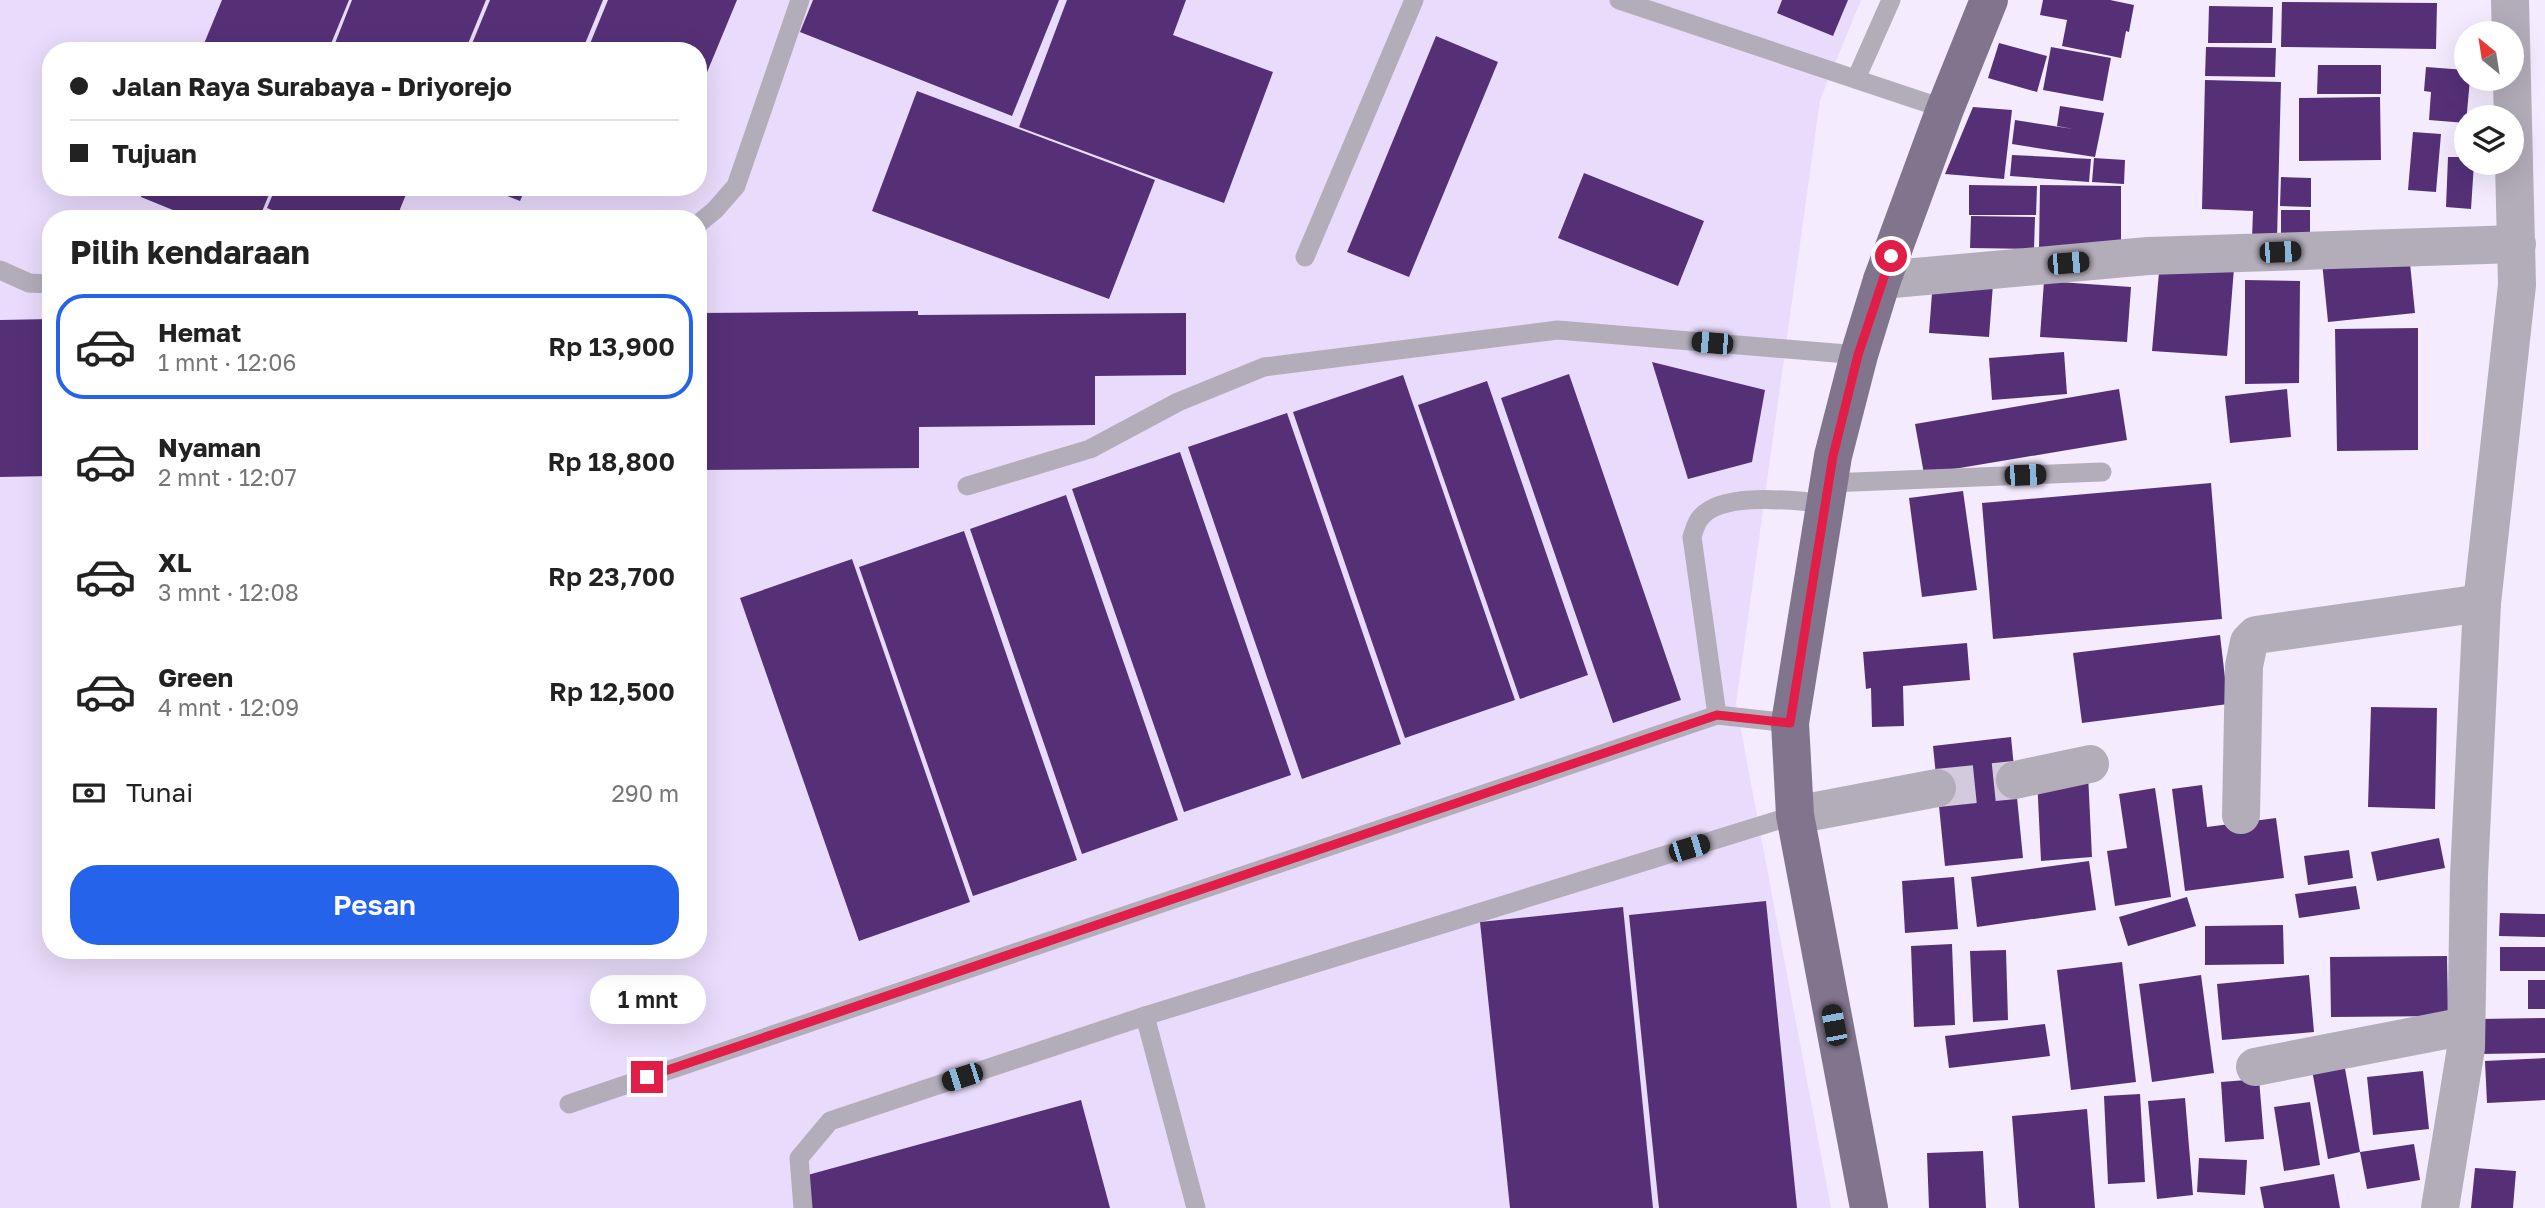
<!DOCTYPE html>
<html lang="id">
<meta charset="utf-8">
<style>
:root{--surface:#fff;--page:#f2f2f2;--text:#222;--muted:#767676;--line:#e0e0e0;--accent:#2563eb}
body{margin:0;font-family:"Golos Text",sans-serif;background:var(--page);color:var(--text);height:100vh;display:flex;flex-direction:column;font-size:26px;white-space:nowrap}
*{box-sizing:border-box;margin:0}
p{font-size:23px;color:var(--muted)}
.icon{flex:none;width:38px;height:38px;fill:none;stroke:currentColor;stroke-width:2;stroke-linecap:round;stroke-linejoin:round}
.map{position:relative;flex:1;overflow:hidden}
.details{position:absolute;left:42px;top:210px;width:665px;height:749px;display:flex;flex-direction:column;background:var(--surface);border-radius:28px;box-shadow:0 7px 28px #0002}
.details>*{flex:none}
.top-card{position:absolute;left:42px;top:42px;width:665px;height:154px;border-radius:28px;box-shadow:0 7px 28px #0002;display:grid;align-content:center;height:154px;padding:0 28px;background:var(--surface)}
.needle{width:46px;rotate:330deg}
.tools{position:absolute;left:2454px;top:21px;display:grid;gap:14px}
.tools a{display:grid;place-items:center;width:70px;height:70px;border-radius:50%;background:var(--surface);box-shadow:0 7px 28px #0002;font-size:35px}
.end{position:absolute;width:32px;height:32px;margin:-16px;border:9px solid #e11d48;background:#fff;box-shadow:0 0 0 4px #fff}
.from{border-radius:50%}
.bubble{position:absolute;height:49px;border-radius:24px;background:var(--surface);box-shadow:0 7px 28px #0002;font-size:23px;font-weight:600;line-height:49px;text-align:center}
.car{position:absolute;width:21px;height:42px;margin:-21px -10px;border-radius:9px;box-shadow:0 0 5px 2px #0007;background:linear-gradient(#222 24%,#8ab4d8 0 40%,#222 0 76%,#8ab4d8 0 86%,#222 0)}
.top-card b{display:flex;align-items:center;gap:24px;height:66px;font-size:26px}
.top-card b+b{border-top:2px solid var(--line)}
.top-card i{width:18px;height:18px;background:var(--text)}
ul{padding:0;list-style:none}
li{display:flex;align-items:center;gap:21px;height:105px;margin:0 14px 10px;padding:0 14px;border:4px solid transparent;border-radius:28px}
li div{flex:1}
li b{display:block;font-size:26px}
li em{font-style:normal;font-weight:600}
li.on{border-color:var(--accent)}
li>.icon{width:63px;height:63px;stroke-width:1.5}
h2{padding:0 28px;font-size:32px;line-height:84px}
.pay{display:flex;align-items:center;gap:18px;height:77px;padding:0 28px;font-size:26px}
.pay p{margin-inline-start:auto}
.button{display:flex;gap:14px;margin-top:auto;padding:14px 28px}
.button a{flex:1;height:80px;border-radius:28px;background:var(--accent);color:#fff;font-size:28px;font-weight:600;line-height:80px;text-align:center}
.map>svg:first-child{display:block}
.built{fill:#e9dbfb;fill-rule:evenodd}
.building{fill:#553077}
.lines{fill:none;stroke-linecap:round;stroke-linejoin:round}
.minor-tunnel{stroke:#d3cadd;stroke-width:38;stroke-dasharray:38 19;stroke-linecap:butt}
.service{stroke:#b3adba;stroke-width:19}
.minor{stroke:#b3adba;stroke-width:38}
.primary{stroke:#80758d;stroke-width:38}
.route{stroke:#e11d48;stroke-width:9}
</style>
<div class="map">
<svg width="2545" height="1208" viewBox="0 0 2545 1208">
<rect width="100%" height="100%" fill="#f4ebff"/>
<path class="built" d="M0 0H1861L1820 100 1736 704 1831 1208H0ZM51 51H698V187H51ZM51 219H698V950H51Z"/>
<g class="building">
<polygon points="222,0 349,0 328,51 201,51"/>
<polygon points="352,0 486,0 465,51 332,51"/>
<polygon points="490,0 603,0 582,51 469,51"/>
<polygon points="608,0 737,0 698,94 698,51 587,51"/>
<polygon points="813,0 1059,0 1012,116 800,32"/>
<polygon points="1067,0 1186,0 1173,35 1273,72 1224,203 1019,127"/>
<polygon points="1782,0 1848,0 1833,36 1777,13"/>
<polygon points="2043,0 2110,0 2134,5 2129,32 2126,31 2121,58 2062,46 2067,20 2040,15"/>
<polygon points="2282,2 2437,3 2436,49 2281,47"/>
<polygon points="2209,6 2273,7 2272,43 2208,43"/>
<polygon points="1436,36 1498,62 1409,277 1347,252"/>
<polygon points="1999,43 2047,56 2037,92 1988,78"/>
<polygon points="2051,47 2111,58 2103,101 2043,90"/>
<polygon points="2206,47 2276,48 2275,77 2205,76"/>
<polygon points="2318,65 2381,65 2381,94 2317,94"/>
<polygon points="2426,67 2466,70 2466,79 2470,79 2466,123 2429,120 2431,92 2424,91"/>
<polygon points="2205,80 2281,82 2277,240 2252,239 2253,211 2202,209"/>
<polygon points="917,91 1155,180 1109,299 872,211"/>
<polygon points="2380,97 2381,160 2299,161 2299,98"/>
<polygon points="2060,106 2104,113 2095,157 2012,144 2015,120 2073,129 2057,126"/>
<polygon points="1973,107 2012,110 2004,179 1945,174"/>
<polygon points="2413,132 2441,134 2436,192 2408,190"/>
<polygon points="2012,155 2091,159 2089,182 2010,176"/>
<polygon points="2448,157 2466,157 2466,163 2474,163 2471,209 2446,207"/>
<polygon points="2094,158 2125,160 2124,184 2092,182"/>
<polygon points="1584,173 1704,221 1678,286 1558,238"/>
<polygon points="2281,177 2311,178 2311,207 2280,206"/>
<polygon points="1969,185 2037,186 2036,215 1969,215"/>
<polygon points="2040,185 2121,186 2121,251 2039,251"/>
<polygon points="145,187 272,187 259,219 195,219 141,197"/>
<polygon points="276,187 409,187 396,219 293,219 267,208"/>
<polygon points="485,187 526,187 520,201"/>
<polygon points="2281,210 2310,210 2310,236 2281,235"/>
<polygon points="1971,216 2035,217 2034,249 1970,248"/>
<polygon points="2409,253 2415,313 2328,322 2322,262"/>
<polygon points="2160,261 2234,268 2227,356 2152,351"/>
<polygon points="1933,280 1993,284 1989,337 1929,333"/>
<polygon points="2245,280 2300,281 2299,383 2245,384"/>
<polygon points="2044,281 2131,287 2127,342 2040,337"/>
<polygon points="918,311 918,315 1186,313 1186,375 1095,376 1095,425 919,427 919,468 698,470 698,313"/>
<polygon points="51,319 51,476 0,477 0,320"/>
<polygon points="2418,328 2418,450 2337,451 2335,329"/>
<polygon points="2064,352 2067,394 1992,400 1989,358"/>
<polygon points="1652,362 1765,390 1752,462 1688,479"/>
<polygon points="1569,374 1681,700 1613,723 1501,398"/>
<polygon points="1403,375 1515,700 1405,738 1293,412"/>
<polygon points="1487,381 1588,675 1520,699 1418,405"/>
<polygon points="2119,389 2127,440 1924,474 1915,424"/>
<polygon points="2287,389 2291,437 2230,443 2225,396"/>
<polygon points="1287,413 1401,744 1302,779 1188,447"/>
<polygon points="1180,452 1291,775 1184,812 1072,489"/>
<polygon points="2211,483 2222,619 1993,639 1982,503"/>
<polygon points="1963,491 1977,590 1922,597 1909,498"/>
<polygon points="1066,495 1178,820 1082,854 970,529"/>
<polygon points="964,531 1077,860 973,896 859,567"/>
<polygon points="852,559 970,902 859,941 740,598"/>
<polygon points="2220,635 2228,704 2082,723 2073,653"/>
<polygon points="1967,643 1970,680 1903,686 1904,726 1872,727 1871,688 1866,689 1863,652"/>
<polygon points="2371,707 2437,708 2435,809 2368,807"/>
<polygon points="2011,737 2023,858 1945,866 1933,746"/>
<polygon points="2088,774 2092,857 2041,861 2037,778"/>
<polygon points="2202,785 2207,827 2276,818 2284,878 2185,891 2172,789"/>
<polygon points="2155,788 2171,897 2115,906 2107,851 2127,848 2119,794"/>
<polygon points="2439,838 2445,868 2377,881 2371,852"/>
<polygon points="2349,850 2353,878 2308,885 2304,856"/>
<polygon points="2089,861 2096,910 1977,927 1971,877"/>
<polygon points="1954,877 1958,929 1905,933 1902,881"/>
<polygon points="2356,886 2360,909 2299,918 2295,894"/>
<polygon points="2187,897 2196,926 2128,946 2119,917"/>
<polygon points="1766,901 1797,1208 1659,1208 1629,915"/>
<polygon points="1623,907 1653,1208 1510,1208 1480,922"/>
<polygon points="2500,913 2545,914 2545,937 2499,936"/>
<polygon points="2283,925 2284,964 2205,965 2205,926"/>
<polygon points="1952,944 1955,1025 1914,1027 1911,946"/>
<rect x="2500" y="947" width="45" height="24"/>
<polygon points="2006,950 2008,1020 1973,1022 1970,951"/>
<polygon points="2447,956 2448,1016 2331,1017 2330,957"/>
<polygon points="2122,962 2136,1082 2071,1090 2057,970"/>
<polygon points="2201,975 2214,1073 2152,1082 2139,984"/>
<polygon points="2309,975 2314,1032 2222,1040 2217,984"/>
<rect x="2528" y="980" width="17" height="29"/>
<polygon points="2545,1018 2545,1053 2479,1054 2479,1019"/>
<polygon points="2045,1024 2050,1056 1949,1068 1945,1036"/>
<polygon points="2545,1058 2545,1100 2487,1103 2485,1061"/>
<polygon points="2344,1063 2360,1152 2328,1159 2312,1070"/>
<polygon points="2423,1071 2429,1129 2373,1135 2367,1077"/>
<polygon points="2259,1079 2264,1139 2225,1142 2221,1082"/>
<polygon points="2140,1094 2145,1182 2108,1184 2104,1096"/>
<polygon points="2185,1098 2193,1195 2157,1199 2148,1101"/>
<polygon points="1081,1100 1110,1208 812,1208 804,1176"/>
<polygon points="2310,1102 2320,1165 2284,1171 2274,1107"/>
<polygon points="2087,1109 2095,1208 2019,1208 2012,1116"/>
<polygon points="2414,1144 2420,1180 2367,1189 2360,1152"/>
<polygon points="1983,1151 1986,1208 1929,1208 1927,1153"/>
<polygon points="2199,1158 2247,1160 2245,1195 2197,1192"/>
<polygon points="2475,1168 2516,1171 2513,1208 2471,1208"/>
<polygon points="2334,1174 2340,1208 2264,1208 2260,1187"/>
</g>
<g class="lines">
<polyline class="minor-tunnel" points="1937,788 2015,780"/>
<g class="service">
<polyline points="1619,0 1945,109"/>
<polyline points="1856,79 1891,0"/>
<polyline points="698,224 715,210 736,186 800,0"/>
<polyline points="1305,257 1414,0"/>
<polyline points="0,270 29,283 51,284"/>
<polyline points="1829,483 2102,472"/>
<polyline points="967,486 1090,449 1178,402 1264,367 1558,330 1859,355"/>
<polyline points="1717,715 1790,723"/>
<polyline points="1145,1016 1196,1208"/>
<path d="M569 1104 1717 715 1692 537C1694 531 1696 522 1701 517 1723 491 1794 501 1825 503"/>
<polyline points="803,1208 799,1158 830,1121 1145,1016 1795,815"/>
</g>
<g class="minor">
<polyline points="1882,280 2148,256 2517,244"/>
<polyline points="2015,780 2090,764"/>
<polyline points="1795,815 1937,788"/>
<polyline points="2241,815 2244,666 2249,642 2256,635 2482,603"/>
<polyline points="2255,1067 2466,1026"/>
<polyline points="2440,1208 2466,1048 2469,875 2482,603 2517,285 2510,0"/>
</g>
<polyline class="primary" points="1869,1208 1795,815 1790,723 1833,456 1859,355 1882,280 1945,109 1989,0"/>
</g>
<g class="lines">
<polyline class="route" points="647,1077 1717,715 1790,723 1833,456 1858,355 1891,256"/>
</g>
</svg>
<div class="tools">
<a><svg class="needle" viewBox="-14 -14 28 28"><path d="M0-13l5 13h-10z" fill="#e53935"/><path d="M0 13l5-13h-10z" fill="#767676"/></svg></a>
<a><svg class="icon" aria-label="layers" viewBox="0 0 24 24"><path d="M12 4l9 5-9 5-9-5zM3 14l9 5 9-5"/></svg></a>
</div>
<i class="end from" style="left:1891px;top:256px"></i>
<i class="end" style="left:647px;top:1077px"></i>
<div class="bubble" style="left:590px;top:975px;width:116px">1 mnt</div>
<i class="car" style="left:2280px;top:252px;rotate:88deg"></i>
<i class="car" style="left:2068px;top:263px;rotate:85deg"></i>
<i class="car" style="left:1712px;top:343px;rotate:275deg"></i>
<i class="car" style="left:2025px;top:475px;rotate:88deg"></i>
<i class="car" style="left:1689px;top:848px;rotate:73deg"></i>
<i class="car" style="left:1834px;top:1025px;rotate:349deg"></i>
<i class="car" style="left:962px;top:1077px;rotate:252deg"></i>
<div class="top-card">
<b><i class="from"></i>Jalan Raya Surabaya - Driyorejo</b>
<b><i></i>Tujuan</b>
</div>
<section class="details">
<h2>Pilih kendaraan</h2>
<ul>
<li class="on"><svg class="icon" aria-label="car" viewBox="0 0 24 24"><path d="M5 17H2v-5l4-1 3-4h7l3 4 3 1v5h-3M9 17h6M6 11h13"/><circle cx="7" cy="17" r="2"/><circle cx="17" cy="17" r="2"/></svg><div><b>Hemat</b><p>1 mnt · 12:06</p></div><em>Rp 13,900</em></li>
<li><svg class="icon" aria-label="car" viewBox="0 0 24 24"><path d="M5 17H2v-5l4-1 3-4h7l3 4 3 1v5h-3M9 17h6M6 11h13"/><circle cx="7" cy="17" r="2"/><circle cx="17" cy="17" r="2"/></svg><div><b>Nyaman</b><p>2 mnt · 12:07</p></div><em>Rp 18,800</em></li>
<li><svg class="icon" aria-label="car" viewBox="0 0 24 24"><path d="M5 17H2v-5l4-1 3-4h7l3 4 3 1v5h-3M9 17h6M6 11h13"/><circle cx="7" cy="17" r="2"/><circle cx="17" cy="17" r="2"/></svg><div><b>XL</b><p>3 mnt · 12:08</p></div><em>Rp 23,700</em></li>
<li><svg class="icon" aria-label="car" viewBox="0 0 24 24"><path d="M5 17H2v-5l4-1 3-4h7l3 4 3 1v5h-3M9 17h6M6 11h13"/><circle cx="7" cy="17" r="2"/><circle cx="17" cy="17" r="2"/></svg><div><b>Green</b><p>4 mnt · 12:09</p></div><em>Rp 12,500</em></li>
</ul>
<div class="pay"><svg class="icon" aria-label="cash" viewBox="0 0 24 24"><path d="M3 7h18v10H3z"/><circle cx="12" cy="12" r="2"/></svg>Tunai<p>290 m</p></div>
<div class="button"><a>Pesan</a></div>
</section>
</div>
